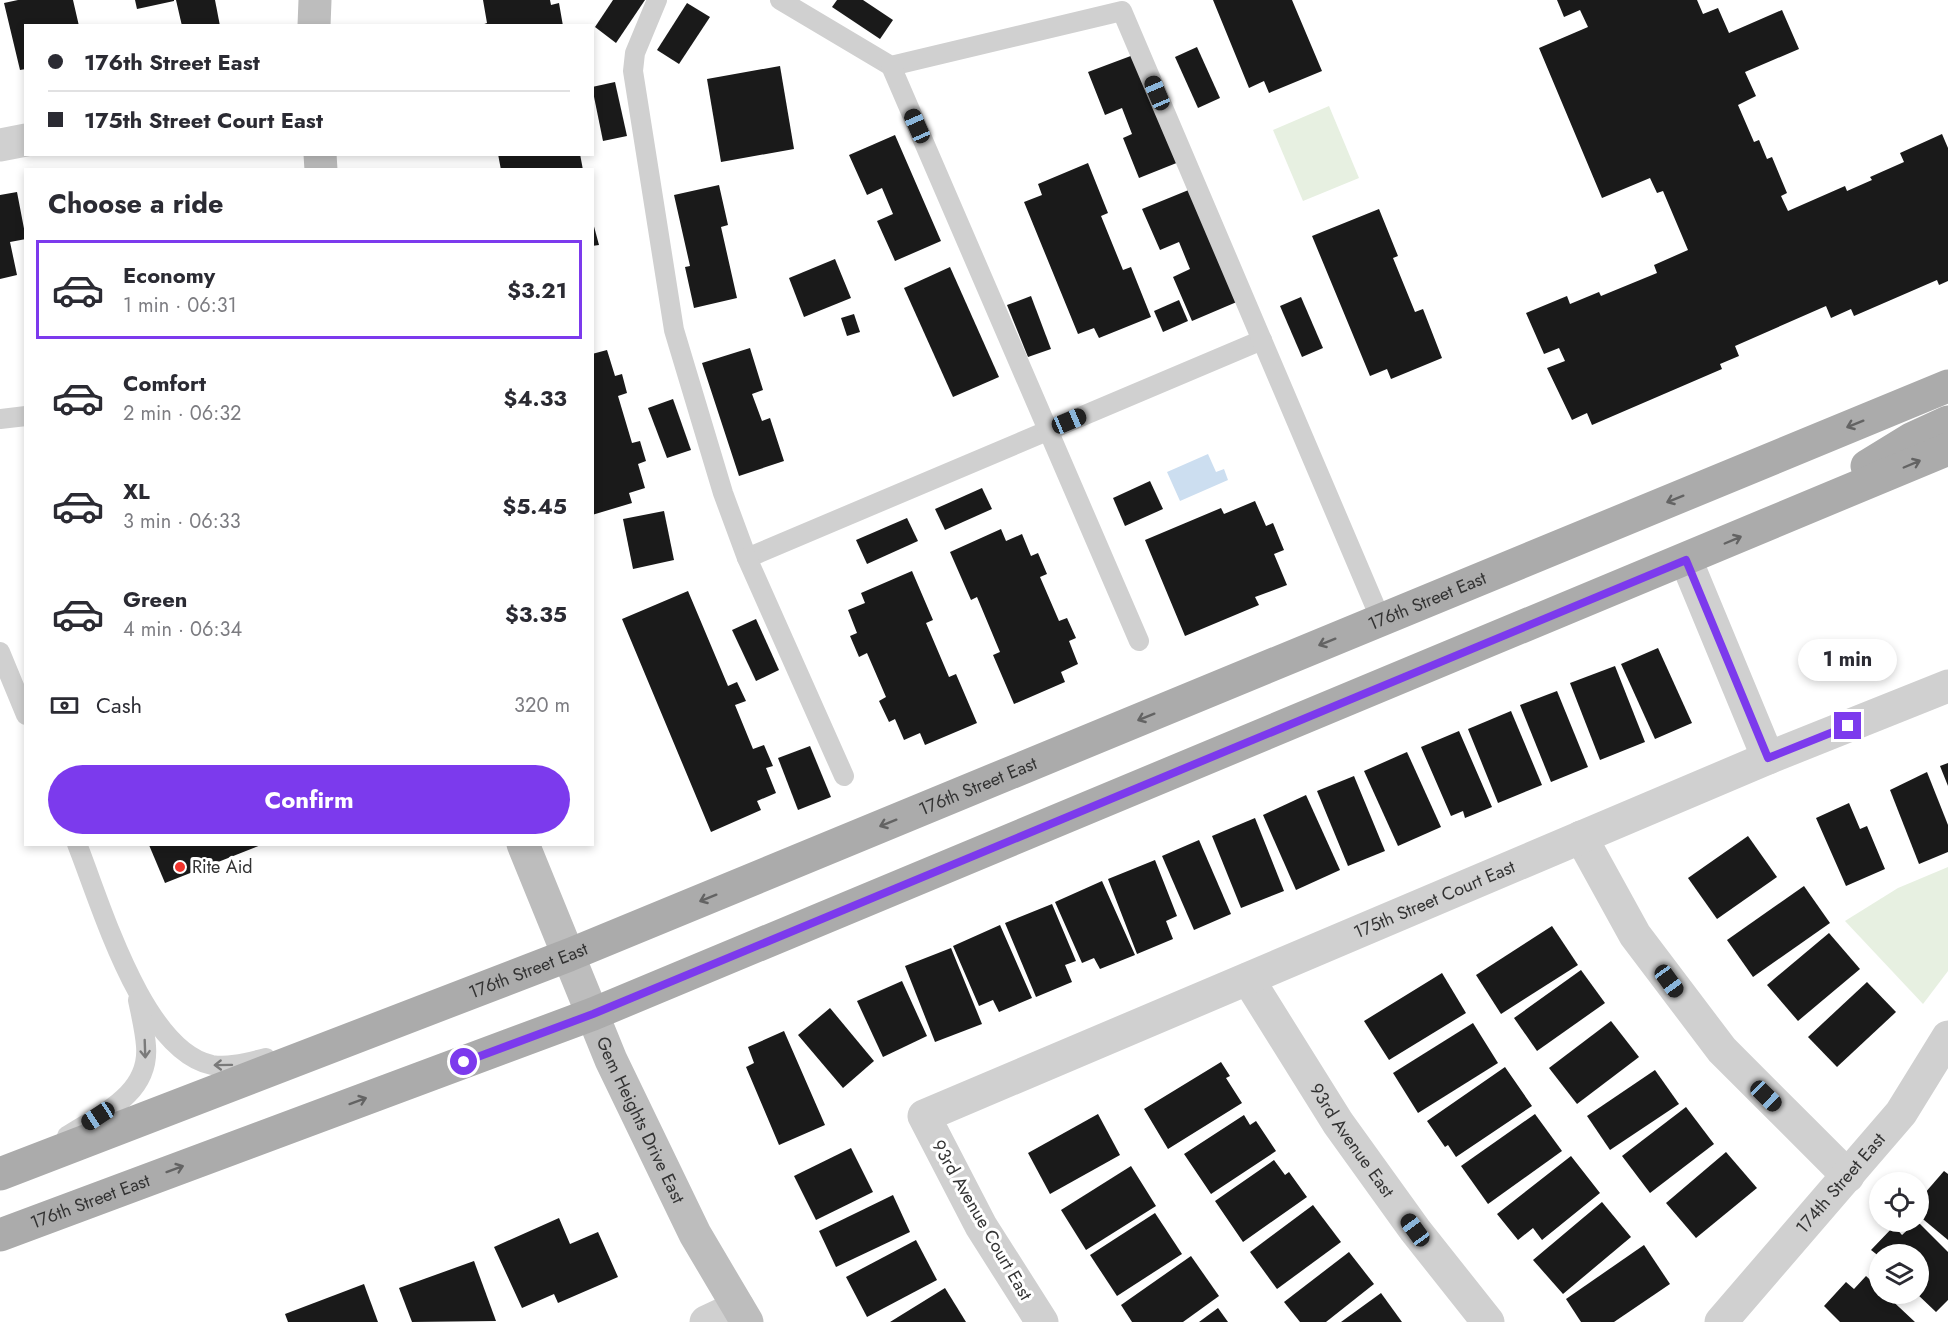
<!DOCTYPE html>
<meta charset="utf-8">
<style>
:root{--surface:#fff;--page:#f7f7f7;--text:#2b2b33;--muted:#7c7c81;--line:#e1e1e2;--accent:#7c3aed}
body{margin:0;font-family:Jost,sans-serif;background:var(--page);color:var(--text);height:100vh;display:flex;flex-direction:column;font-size:22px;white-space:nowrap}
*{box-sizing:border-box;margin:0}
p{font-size:20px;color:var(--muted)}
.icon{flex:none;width:33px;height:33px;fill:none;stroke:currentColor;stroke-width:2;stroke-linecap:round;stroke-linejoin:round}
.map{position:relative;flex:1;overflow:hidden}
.panel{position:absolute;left:24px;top:168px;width:570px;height:678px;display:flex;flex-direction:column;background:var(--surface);border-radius:0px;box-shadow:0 3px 9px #0003}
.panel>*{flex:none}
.top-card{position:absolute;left:24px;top:24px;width:570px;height:132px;border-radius:0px;box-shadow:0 3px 9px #0003;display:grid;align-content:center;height:132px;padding:0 24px;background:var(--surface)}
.fabs{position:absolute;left:1869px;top:1172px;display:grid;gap:12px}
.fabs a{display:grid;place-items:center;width:60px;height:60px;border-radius:50%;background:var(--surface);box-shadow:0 3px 9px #0003;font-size:30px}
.end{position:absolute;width:27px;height:27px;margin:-14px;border:8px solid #7c3aed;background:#fff;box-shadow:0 0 0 3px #fff}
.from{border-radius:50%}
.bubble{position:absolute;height:42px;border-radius:21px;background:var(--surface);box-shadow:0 3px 9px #0003;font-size:20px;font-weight:700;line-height:42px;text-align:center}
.car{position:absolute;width:18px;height:36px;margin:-18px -9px;border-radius:8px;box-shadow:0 0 4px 2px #0007;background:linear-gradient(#222 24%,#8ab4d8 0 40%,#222 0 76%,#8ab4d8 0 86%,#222 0)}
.top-card b{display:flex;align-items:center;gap:21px;height:57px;font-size:22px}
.top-card b+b{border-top:2px solid var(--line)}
.top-card i{width:15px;height:15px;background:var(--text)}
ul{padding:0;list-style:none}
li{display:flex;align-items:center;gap:18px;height:99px;margin:0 12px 9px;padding:0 12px;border:3px solid transparent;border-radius:0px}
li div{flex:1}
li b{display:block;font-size:22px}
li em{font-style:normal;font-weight:700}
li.current{border-color:var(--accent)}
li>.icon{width:54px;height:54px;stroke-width:1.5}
h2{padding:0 24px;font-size:27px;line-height:72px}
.pay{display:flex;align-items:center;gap:15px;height:66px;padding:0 24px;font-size:22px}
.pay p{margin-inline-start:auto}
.cta{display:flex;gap:12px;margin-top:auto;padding:12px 24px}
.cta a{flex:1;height:69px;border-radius:36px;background:var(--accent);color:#fff;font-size:24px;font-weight:700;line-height:69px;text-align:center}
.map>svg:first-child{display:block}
.green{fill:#e7f0e1}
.water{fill:#ccdef0}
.building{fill:#1a1a1a}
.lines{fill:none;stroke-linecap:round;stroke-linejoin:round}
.lane{stroke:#d0d0d0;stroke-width:20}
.street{stroke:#d0d0d0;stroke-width:33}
.secondary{stroke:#bdbdbd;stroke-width:33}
.primary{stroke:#ababab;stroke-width:33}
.oneway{stroke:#636363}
.oneway2{stroke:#7a7a7a}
.route{stroke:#7c3aed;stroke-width:8}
.poi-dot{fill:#f2332c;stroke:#fff;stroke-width:2}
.labels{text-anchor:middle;stroke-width:6;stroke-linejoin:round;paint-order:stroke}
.street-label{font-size:18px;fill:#333;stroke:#fff}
.poi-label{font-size:18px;fill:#333;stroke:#fff;text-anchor:start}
</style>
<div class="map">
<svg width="1948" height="1322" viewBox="0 0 1948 1322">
<rect width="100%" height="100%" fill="#fff"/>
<g class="green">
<polygon points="1329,106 1359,178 1303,201 1273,130"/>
<polygon points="1948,867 1948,971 1923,1004 1845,921 1898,888"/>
</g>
<polygon class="water" points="1208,454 1216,472 1224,469 1228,480 1180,501 1167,472"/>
<g class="building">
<polygon points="18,0 73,0 79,26 26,26 26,69 20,70 4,3"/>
<polygon points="135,0 174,0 174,1 137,9"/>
<polygon points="176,0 215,0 220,26 182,26"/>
<polygon points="483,0 550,0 551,5 559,3 563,26 479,26 487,23"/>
<polygon points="613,0 645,0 616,43 595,27"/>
<polygon points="837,0 863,0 893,20 880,39 832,7"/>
<polygon points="1213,0 1292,0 1322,71 1269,93 1264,81 1249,88"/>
<polygon points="1557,0 1697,0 1703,14 1718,8 1729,33 1782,10 1799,49 1745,72 1756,96 1738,105 1754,142 1759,140 1767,159 1772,157 1787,193 1781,196 1788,211 1845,186 1847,191 1872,180 1870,177 1904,162 1900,153 1942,134 1948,148 1948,281 1939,285 1937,280 1854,316 1851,309 1831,318 1826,306 1735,346 1739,356 1720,364 1722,369 1592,425 1587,413 1572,420 1547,368 1565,361 1559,348 1544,354 1526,313 1567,296 1570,304 1599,292 1601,296 1657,273 1654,265 1688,250 1663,191 1657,193 1650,178 1602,198 1539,48 1588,27 1580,10 1564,17"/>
<polygon points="687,3 710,17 679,64 657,50"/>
<polygon points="1197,47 1220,98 1198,108 1175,57"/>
<polygon points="1136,54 1179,162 1139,178 1123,138 1132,134 1122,108 1105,115 1088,72"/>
<polygon points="780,66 794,149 721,162 707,79"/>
<polygon points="615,82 627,136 603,141 592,87"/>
<polygon points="895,135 941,241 895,261 877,221 893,214 882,188 867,195 849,155"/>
<polygon points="498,154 580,154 583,170 501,170"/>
<polygon points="1088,163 1108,213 1101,216 1123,270 1131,267 1151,317 1099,338 1094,328 1078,334 1024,202 1042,195 1038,184"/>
<polygon points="719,185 728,225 721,227 737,298 694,308 685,267 690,266 674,195"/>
<polygon points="1191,189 1239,301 1192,321 1173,277 1190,269 1179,242 1160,250 1142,209"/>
<polygon points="17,192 26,239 10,242 17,275 0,279 0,195"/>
<polygon points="1379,209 1398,256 1393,258 1415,312 1423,309 1442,358 1391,379 1387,369 1370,376 1312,236"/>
<polygon points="592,219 599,245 592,246"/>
<polygon points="835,259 851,298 804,317 789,278"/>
<polygon points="950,267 999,377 953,397 904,288"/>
<polygon points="1031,296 1051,349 1028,357 1007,305"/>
<polygon points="1301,297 1323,348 1302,357 1280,306"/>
<polygon points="1179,300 1188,321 1163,332 1154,311"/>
<polygon points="854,314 860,332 847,336 841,318"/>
<polygon points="750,348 763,390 752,394 762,421 770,418 784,461 739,476 702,363"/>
<polygon points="607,350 615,376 622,374 627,393 618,396 632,443 640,441 646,461 638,464 645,488 629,493 632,503 592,515 592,354"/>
<polygon points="673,399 691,450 667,458 648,408"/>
<polygon points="1150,481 1163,509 1125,526 1113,498"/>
<polygon points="982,488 992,509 945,530 935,509"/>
<polygon points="1255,501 1266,526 1273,523 1284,550 1274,554 1287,585 1255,597 1259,605 1185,636 1145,540 1221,508 1224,514"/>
<polygon points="664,511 674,560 633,569 623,519"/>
<polygon points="907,518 918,541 867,564 856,540"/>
<polygon points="1001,529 1006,541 1022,534 1031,556 1038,553 1047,574 1040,577 1059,621 1067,618 1076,638 1069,641 1078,664 1061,672 1065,682 1014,704 993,655 1000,652 977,597 971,600 950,552"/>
<polygon points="912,571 933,620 926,623 949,677 956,674 977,723 925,745 920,733 904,740 895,719 889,722 879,701 886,697 867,653 859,657 850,636 857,633 848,610 865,603 861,593"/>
<polygon points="688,591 728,686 737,682 746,701 735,705 753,749 764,745 773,766 766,768 776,793 757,801 761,810 711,832 622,619"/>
<polygon points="756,619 779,670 756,681 732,630"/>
<polygon points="1658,648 1692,723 1655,739 1621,664"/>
<polygon points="1615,666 1645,742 1600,760 1570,683"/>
<polygon points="1557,691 1588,767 1551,782 1520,705"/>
<polygon points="1511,711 1542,785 1498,803 1468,729"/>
<polygon points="1459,731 1492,807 1465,818 1463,811 1451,816 1421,747"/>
<polygon points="810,746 831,797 798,810 778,758"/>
<polygon points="1407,752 1441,827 1398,846 1364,771"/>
<polygon points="1948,763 1948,786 1940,766"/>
<polygon points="1927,772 1948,825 1948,852 1919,864 1890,790"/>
<polygon points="1354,776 1385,851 1348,866 1317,791"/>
<polygon points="1306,795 1340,870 1296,890 1263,815"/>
<polygon points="1849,803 1860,829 1867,826 1885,869 1846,886 1816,818"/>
<polygon points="1255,818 1284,891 1241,908 1212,836"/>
<polygon points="1748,836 1777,877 1717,919 1688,878"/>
<polygon points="1199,840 1231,914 1194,930 1162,856"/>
<polygon points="149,845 261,845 165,883"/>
<polygon points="1155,860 1177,916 1166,921 1173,939 1137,954 1108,879"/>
<polygon points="1102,881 1135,955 1100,969 1094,958 1082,963 1055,902"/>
<polygon points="1804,886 1830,923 1753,977 1727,940"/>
<polygon points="1052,904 1076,961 1065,965 1072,982 1036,997 1005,923"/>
<polygon points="1000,925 1032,998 999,1012 993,1000 979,1006 953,946"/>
<polygon points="1552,926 1578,965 1501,1014 1476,975"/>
<polygon points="1829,933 1860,969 1798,1021 1767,985"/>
<polygon points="951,948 982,1024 935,1042 905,966"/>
<polygon points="1581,970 1605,1003 1537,1051 1514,1018"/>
<polygon points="1442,973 1466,1013 1389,1060 1364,1021"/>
<polygon points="902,981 927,1036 883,1057 857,1001"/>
<polygon points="1867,982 1896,1012 1837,1067 1808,1037"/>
<polygon points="830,1008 874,1061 843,1088 798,1035"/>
<polygon points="1611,1021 1639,1057 1577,1104 1549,1068"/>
<polygon points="1473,1023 1498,1063 1418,1113 1393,1073"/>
<polygon points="784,1031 825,1125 779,1145 746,1067 754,1063 748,1047"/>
<polygon points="1221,1062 1230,1076 1226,1078 1242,1103 1168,1149 1144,1109"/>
<polygon points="1505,1067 1532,1106 1456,1157 1448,1145 1445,1147 1427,1121"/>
<polygon points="1655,1070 1679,1104 1610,1150 1587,1116"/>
<polygon points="1686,1107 1714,1144 1650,1193 1622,1156"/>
<polygon points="1098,1114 1120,1155 1050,1194 1028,1153"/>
<polygon points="1535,1114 1562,1151 1488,1204 1461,1166"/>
<polygon points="1244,1115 1250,1125 1256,1121 1276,1151 1211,1194 1184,1154"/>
<polygon points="851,1148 873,1192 816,1220 794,1176"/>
<polygon points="1726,1152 1757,1188 1696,1238 1666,1203"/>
<polygon points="1571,1156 1600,1193 1542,1240 1533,1228 1518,1240 1497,1214"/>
<polygon points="1274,1160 1285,1175 1289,1172 1307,1197 1243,1242 1215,1201"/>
<polygon points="1131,1166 1156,1206 1086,1250 1061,1210"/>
<polygon points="1944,1171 1948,1174 1948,1240 1918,1215 1918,1201"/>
<polygon points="893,1195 910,1232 836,1267 819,1231"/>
<polygon points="1602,1202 1631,1237 1563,1294 1533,1260"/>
<polygon points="1313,1205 1341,1242 1277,1289 1250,1252"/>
<polygon points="1155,1213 1182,1254 1117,1296 1090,1255"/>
<polygon points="559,1218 570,1244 598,1232 618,1277 558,1303 554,1294 522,1308 494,1247"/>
<polygon points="1917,1221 1948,1252 1948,1300 1936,1312 1916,1293 1918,1293 1918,1254 1880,1254 1880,1257 1871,1250 1894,1226 1902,1235"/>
<polygon points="916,1240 937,1280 867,1317 846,1277"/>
<polygon points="1644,1245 1670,1284 1614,1322 1581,1322 1566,1299"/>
<polygon points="1349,1252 1374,1284 1326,1322 1300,1322 1284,1302"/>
<polygon points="1191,1256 1219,1296 1183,1322 1132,1322 1121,1305"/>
<polygon points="474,1261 496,1321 412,1322 399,1288"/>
<polygon points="1866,1276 1880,1289 1880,1293 1884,1293 1915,1322 1840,1322 1824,1306 1846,1282 1854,1289"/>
<polygon points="364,1284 378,1322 288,1322 285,1314"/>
<polygon points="945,1288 966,1322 890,1322"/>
<polygon points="1381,1293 1402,1322 1341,1322"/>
<polygon points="1218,1308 1228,1322 1199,1322"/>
</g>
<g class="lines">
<g class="lane">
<polyline points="657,0 635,53 633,71 674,330 723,493 747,558 1262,340"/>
<polyline points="780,0 891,66 1122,11 1381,620"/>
<polyline points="891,66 1139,641"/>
<polyline points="0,419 26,416"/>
<polyline points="747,558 844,776"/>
<polyline points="0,652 26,715"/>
<path d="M77 844C101 904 143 1051 212 1065 229 1068 249 1062 266 1058"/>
<path d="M67 1136C101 1114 150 1094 146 1046 145 1031 141 1015 138 1000"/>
</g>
<g class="street">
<polyline points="0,145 26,140"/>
<polyline points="1686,560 1768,758"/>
<polyline points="1581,837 1635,935 1722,1050 1848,1176"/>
<path id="s1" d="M1248 979 1338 1123 1415 1230 1488 1322"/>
<polyline points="706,1322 738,1307"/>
<path id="s2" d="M1042 1322 981 1226 924 1116 1768 758 1948 686"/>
<path id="s3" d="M1721 1322 1901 1113 1948 1037"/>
</g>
<g class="secondary">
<polyline points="314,26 315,0"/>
<polyline points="320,154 321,170"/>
<path id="s4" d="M523 844 611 1060 695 1234 747 1322"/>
</g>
<g class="primary">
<polyline points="1867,466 1911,439 1948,422"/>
<path id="s5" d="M0 1174 569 955 1948 386"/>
<path id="s6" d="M0 1235 593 1014 1948 449"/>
</g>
</g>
<defs><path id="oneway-shaft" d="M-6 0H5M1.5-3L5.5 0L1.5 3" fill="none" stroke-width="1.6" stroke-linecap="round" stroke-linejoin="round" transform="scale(1.5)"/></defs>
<g class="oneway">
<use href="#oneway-shaft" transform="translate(1855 424) rotate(158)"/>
<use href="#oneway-shaft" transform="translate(1912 464) rotate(-23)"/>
<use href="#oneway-shaft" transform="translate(1675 499) rotate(158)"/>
<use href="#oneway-shaft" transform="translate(1733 540) rotate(-23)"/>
<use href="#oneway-shaft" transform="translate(1327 642) rotate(158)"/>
<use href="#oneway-shaft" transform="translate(1146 717) rotate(158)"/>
<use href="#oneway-shaft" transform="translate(888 823) rotate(158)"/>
<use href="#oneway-shaft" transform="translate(708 898) rotate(158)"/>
<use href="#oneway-shaft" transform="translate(358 1101) rotate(-20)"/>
<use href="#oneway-shaft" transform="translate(175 1169) rotate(-20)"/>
</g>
<g class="oneway2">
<use href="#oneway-shaft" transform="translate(145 1049) rotate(88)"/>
<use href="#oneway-shaft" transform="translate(223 1065) rotate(179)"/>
</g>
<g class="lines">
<polyline class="route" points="464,1062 593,1014 1686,560 1768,758 1848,726"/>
</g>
<circle class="poi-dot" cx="180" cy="867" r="6"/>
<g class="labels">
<g class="street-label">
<text dy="6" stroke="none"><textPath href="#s5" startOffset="1538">176th Street East</textPath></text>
<text dy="6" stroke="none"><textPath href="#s5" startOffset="1052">176th Street East</textPath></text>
<text dy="6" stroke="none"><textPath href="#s2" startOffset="792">175th Street Court East</textPath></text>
<text dy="6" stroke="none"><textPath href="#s5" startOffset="566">176th Street East</textPath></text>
<text dy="6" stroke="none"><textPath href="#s4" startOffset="300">Gem Heights Drive East</textPath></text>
<text dy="6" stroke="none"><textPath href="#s1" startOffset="192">93rd Avenue East</textPath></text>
<text dy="6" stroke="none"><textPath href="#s3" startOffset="183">174th Street East</textPath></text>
<text dy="6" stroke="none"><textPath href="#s6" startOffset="96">176th Street East</textPath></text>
<text transform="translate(982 1220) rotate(60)" y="6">93rd Avenue Court East</text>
</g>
<g class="poi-label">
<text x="192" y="873">Rite Aid</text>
</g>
</g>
</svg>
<div class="fabs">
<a><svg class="icon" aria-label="locate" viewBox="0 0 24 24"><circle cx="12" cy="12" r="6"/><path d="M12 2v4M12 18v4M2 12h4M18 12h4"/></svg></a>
<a><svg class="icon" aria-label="layers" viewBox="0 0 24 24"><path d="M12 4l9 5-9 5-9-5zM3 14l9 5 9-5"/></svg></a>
</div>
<i class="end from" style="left:464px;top:1062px"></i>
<i class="end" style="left:1848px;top:726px"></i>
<div class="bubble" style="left:1798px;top:639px;width:99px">1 min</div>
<i class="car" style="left:1157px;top:93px;rotate:337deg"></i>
<i class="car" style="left:917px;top:126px;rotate:336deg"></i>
<i class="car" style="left:1069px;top:421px;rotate:67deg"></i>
<i class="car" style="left:1669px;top:981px;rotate:144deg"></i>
<i class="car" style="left:1766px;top:1096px;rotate:134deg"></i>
<i class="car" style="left:98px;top:1116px;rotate:237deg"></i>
<i class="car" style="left:1415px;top:1230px;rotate:324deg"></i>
<div class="top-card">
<b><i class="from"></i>176th Street East</b>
<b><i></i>175th Street Court East</b>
</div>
<section class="panel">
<h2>Choose a ride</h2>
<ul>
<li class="current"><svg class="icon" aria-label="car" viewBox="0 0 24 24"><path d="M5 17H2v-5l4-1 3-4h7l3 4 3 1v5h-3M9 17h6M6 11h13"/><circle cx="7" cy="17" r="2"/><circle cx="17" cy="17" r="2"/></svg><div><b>Economy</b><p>1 min · 06:31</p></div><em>$3.21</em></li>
<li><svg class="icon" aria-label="car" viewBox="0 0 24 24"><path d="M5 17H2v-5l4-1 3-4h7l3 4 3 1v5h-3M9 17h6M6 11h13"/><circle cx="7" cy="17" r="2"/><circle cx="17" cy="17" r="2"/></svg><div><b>Comfort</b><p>2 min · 06:32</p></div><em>$4.33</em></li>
<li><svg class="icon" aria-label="car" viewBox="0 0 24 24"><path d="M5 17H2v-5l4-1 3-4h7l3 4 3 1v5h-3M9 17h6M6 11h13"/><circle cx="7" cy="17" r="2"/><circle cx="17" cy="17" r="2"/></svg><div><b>XL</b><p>3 min · 06:33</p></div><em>$5.45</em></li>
<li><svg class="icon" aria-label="car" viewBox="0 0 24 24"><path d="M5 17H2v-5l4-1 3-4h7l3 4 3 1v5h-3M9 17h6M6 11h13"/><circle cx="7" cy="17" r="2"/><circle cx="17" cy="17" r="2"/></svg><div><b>Green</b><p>4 min · 06:34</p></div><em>$3.35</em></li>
</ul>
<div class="pay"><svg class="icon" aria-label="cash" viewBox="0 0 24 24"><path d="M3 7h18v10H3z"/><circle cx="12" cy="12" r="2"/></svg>Cash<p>320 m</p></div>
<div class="cta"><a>Confirm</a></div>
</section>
</div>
